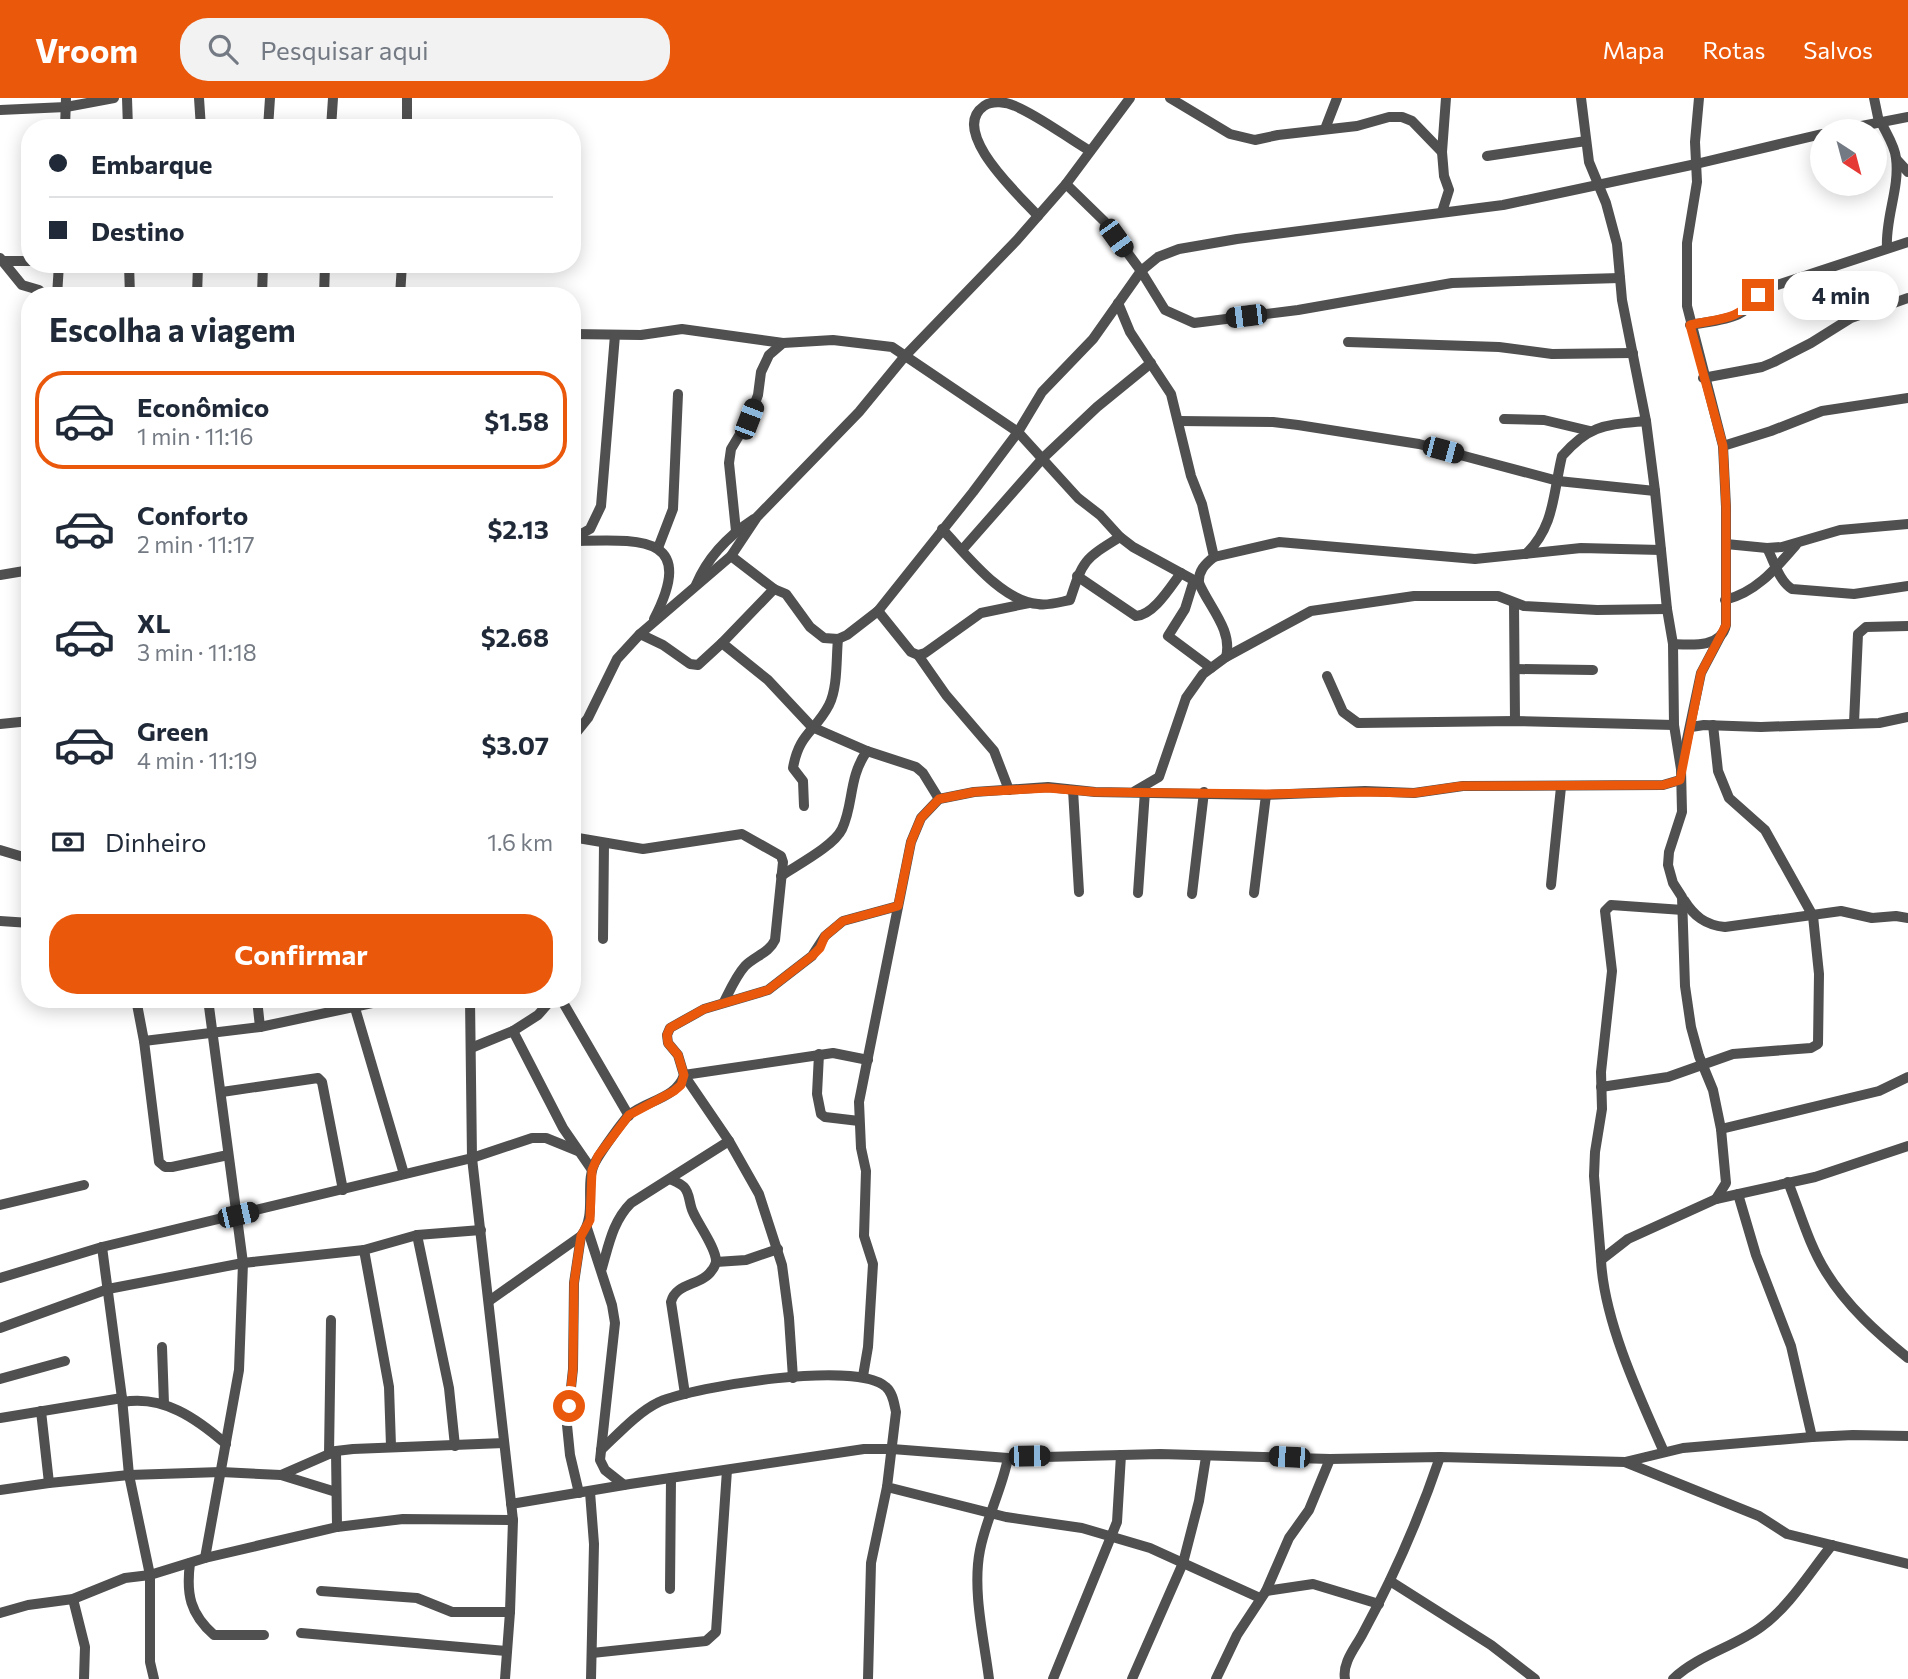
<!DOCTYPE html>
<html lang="pt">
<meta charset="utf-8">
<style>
:root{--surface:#fff;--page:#f2f2f3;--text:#1f2937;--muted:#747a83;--line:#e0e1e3;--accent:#ea580c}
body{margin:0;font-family:Commissioner,sans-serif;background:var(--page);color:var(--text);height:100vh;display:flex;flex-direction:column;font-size:26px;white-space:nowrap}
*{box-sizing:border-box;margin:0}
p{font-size:23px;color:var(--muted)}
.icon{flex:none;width:38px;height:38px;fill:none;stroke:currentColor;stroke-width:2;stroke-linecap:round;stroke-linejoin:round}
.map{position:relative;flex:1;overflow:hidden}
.details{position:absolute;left:21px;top:189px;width:560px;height:721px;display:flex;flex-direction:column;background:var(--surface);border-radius:28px;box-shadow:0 4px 18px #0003}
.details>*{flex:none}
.top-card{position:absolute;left:21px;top:21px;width:560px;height:154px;border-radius:28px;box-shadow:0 4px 18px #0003;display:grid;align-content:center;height:154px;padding:0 28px;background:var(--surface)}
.needle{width:46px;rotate:144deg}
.buttons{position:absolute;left:1810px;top:21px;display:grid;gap:14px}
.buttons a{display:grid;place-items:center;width:77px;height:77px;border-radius:50%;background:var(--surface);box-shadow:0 4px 18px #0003;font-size:35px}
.end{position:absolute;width:32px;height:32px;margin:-16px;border:9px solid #ea580c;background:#fff;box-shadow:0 0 0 4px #fff}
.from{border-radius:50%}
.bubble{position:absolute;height:49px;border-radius:24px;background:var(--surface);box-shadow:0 4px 18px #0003;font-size:23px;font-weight:700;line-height:49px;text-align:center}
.car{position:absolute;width:21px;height:42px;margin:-21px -10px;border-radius:9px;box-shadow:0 0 5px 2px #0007;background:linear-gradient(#222 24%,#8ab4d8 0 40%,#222 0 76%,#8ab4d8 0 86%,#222 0)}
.top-card b{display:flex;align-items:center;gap:24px;height:66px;font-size:26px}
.top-card b+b{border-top:2px solid var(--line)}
.top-card i{width:18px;height:18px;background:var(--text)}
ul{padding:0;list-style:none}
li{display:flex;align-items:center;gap:21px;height:98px;margin:0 14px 10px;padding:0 14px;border:4px solid transparent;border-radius:28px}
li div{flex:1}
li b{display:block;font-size:26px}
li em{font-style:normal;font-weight:700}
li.on{border-color:var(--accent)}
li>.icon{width:63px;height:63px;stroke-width:1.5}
h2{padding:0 28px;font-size:32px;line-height:84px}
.pay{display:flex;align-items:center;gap:18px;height:77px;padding:0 28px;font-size:26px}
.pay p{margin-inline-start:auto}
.cta{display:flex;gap:14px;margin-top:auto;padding:14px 28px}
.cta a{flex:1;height:80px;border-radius:28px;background:var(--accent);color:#fff;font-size:28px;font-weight:700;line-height:80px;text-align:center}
header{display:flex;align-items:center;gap:42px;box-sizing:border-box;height:98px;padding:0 35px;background:var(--accent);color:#fff}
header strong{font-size:33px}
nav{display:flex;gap:38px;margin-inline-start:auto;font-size:24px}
.search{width:490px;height:63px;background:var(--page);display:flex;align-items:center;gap:18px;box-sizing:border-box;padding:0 24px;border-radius:28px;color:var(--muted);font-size:26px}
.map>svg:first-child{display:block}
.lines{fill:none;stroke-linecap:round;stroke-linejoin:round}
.minor{stroke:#505050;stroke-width:10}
.route{stroke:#ea580c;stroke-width:9}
</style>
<header>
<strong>Vroom</strong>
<div class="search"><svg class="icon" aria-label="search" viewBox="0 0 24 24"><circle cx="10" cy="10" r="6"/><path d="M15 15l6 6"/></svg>Pesquisar aqui</div>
<nav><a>Mapa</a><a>Rotas</a><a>Salvos</a></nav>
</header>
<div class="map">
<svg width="1908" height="1581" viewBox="0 0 1908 1581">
<rect width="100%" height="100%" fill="#fff"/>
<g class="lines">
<g class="minor">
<polyline points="127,0 128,30"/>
<polyline points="199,0 201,30"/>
<polyline points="1170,0 1230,36 1255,42 1278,37 1357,28 1389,19 1402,19 1412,23 1442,54"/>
<polyline points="1581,0 1589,64 1606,105 1617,146 1622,202 1646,323 1655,393 1667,511 1673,546 1674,627 1681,671 1682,714 1669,754 1668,767 1673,785 1682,799 1685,888 1691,929 1699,958 1713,992 1721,1031 1726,1085 1716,1101"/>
<polyline points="1874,0 1879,24"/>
<polyline points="0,12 66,9 114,0"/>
<path d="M1881 24C1886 35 1895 48 1896 60 1900 90 1885 120 1887 150"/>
<polyline points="65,30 66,0"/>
<polyline points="268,30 270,0"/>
<polyline points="331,30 333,0"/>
<polyline points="407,30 407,0"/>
<polyline points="1325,31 1337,0"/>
<polyline points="1836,33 1908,19"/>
<polyline points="1487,58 1586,43"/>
<polyline points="1897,62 1908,74"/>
<polyline points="1066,86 1104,123 1141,173 1165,212 1194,225 1298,212 1452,185 1620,180"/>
<polyline points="1442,114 1449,92 1444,78 1442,54 1446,0"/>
<path d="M1038 118C1020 98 948 33 984 8 992 2 1007 4 1015 8 1041 19 1066 39 1090 53"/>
<polyline points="0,160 22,187 39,192 46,198"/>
<polyline points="3,163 30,163"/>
<polyline points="129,166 130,198"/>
<polyline points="57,198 59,166"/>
<polyline points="197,198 198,166"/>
<polyline points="262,198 263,166"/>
<polyline points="324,198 325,166"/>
<polyline points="400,198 402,166"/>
<path d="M1118 205 1130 234 1171 296 1191 378 1202 406 1214 459C1205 466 1198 473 1199 485 1209 509 1233 532 1226 559"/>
<path d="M1690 227C1705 224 1725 223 1739 216 1751 211 1757 197 1768 190L1908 144"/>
<polyline points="572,236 641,237 682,231 783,245 833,242 892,249 1018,334 1078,400 1100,417 1120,439 1133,449 1199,485"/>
<polyline points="1348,244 1499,249 1552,256 1633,255"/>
<polyline points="1703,280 1762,269 1774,264 1811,245 1851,220 1908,200"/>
<polyline points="1504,321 1544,322 1590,333"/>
<polyline points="1179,323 1273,324 1298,327 1419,346 1558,383 1655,393"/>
<polyline points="1723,348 1771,333 1822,313 1908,300"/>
<path d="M942 431C966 456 1001 503 1038 506 1048 508 1060 504 1070 502 1083 462 1084 461 1120 439"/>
<polyline points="736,433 729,365 731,351 749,321 758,297 761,274 769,257 783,245"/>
<polyline points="572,441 590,431 601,408 615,237"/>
<path d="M572 443C636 442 699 434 654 521"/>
<polyline points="1726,446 1767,450 1782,449 1840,432 1908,426"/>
<polyline points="658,450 673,411 678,296"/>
<path d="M1767 450C1774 463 1779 483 1792 491L1854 496 1908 488"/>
<polyline points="962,452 1043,360 1097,309 1151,265"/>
<path d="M1526 456C1555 428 1553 395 1562 358 1590 326 1606 327 1646 323"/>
<polyline points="731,458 774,491 786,496 810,529 824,540 838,541 847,537 878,513 973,394 1018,334 1042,294 1093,241 1141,173 1158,159 1179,151 1237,141 1503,107 1696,66 1822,36"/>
<polyline points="1214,459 1279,444 1475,461 1581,450 1661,452"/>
<polyline points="0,477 30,472"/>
<path d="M1077 478 1136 518C1154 517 1171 488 1181 475"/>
<polyline points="1194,482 1185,511 1168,538 1211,570"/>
<path d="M696 487C708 458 728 438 754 421"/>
<path d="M1725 502C1757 494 1776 470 1796 447"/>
<polyline points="1514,505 1515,623"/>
<polyline points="878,513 911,554 918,557 946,597 994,653 1009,692"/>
<polyline points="640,536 663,547 690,566 698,567 722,545 768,582 812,629 867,653 916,669 923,675 939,701"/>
<polyline points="722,545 774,491"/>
<path d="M1673 546C1692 547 1721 550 1726 527V409L1723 348 1687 208V145L1697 84 1695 44 1699 0"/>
<polyline points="918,557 925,555 981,515 1029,505"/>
<polyline points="1515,571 1593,572"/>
<polyline points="1327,578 1343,614 1358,625 1515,623 1674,627"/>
<polyline points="1854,625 1858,536 1866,529 1908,528"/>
<polyline points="0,626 30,623"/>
<polyline points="1691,629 1704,627 1761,629 1879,625 1908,619"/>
<polyline points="572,640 588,620 617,561 640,536 731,458 757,419 859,314 905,258 1017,142 1066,86 1130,0"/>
<polyline points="1682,665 1701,575 1720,539"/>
<polyline points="1073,692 1079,794"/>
<polyline points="1135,693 1159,679 1186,600 1203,576 1226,559 1311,513 1414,498 1498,498 1524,508 1597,512 1667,511"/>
<path d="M804 708 803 683 793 670C799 635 815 634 829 607 838 589 836 561 838 541"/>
<path d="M572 739 643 751 742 736 781 758 783 764 775 842C769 855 755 858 745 868 736 878 730 892 724 904"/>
<polyline points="0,752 30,761"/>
<path d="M781 778C797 767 834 748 842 731 854 706 848 680 867 653"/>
<polyline points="1551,787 1561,689"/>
<polyline points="1138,795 1145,693"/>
<polyline points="1254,795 1266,697"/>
<polyline points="1192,796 1204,694"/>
<path d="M1684 802C1694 818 1705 827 1725 829L1841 813 1872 820 1896 818 1908 820"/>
<polyline points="0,823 30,825"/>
<polyline points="603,841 604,745"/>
<polyline points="136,901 144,943 159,1064 165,1069 172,1069 228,1057"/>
<polyline points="257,901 260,929"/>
<polyline points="455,901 469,903"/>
<polyline points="470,901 472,1060 513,1422 510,1514 505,1581"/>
<polyline points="561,901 629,1018"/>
<polyline points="355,910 404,1076"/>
<polyline points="513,933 538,917 552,901"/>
<polyline points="144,943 260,929 391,901"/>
<polyline points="471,950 513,933 563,1030 592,1072"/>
<polyline points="819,956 817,996 821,1016 825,1019 859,1023"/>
<polyline points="684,977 833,955 868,962"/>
<polyline points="1601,989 1668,979 1733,956 1811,950 1818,946 1819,876 1813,818 1765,732 1729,700 1718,673 1713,627"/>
<polyline points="222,994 318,980 322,984 343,1092"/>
<polyline points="1721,1031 1879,993 1908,979"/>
<path d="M670 1081C674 1083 680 1085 684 1089 690 1095 689 1106 693 1114 698 1126 716 1150 716 1163 716 1165 714 1170 712 1172 702 1188 676 1184 671 1204L685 1296"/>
<path d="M1788 1084C1800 1114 1809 1147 1826 1174 1847 1208 1877 1235 1908 1260"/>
<polyline points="1738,1096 1756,1157 1791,1248 1812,1339"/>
<polyline points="0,1107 84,1087"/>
<polyline points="587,1130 612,1207 615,1225 600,1362 605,1372 624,1387"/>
<polyline points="417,1137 449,1290 455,1348"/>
<polyline points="102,1149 122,1300 129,1377 150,1477 150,1564 154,1581"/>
<polyline points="364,1152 389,1289 391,1348"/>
<polyline points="1601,1162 1594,1078 1595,1054 1602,1011 1601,974 1612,873 1605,813 1611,807 1683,812"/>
<polyline points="716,1164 746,1162 778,1151"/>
<path d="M602 1170C609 1146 613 1123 631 1105L729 1043"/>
<polyline points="0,1180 102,1149 472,1060 532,1040 546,1040 578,1053"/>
<path d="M489 1203 581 1138C599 1115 582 1084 597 1061 603 1051 622 1024 629 1017 647 1002 676 1001 684 977"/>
<polyline points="0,1230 108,1191 243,1165 364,1152 417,1137 481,1132"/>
<polyline points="162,1249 164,1306"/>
<polyline points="863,1278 868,1249 873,1166 864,1138 866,1073 861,1050 859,1004 911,744 921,720 939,701 974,694 1048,689 1095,694 1266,697 1365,693 1414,695 1463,688 1663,687 1680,682"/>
<polyline points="793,1280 789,1220 782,1167 759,1096 729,1043 684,977 678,957 668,945 667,937 670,930 704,911 768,892 812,858 825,838 843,823 898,808"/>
<polyline points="0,1281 65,1263"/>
<path d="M123 1304C163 1297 196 1320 226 1346"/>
<polyline points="41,1313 49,1385"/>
<polyline points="0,1320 122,1300"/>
<path d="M601 1352C618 1336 638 1314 659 1304 695 1288 858 1262 886 1289 893 1295 894 1305 896 1314L887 1389 1006 1419 1082 1430 1150 1450 1260 1500"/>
<polyline points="336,1353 337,1429"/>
<path d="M1664 1354C1639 1298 1604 1223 1601 1162L1628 1141 1716 1101 1815 1079 1908 1048"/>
<polyline points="329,1356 331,1222"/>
<polyline points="1625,1364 1759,1418 1787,1436 1908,1466"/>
<polyline points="281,1377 336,1353 353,1351 504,1345"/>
<polyline points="0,1392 49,1385 129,1377 221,1374 281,1377 336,1394"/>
<polyline points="590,1394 594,1446 591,1581"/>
<polyline points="579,1395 570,1357 567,1327 573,1271 574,1185 581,1138"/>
<polyline points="511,1406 630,1386 864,1351 892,1351 1008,1360 1160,1356 1330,1361 1440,1359 1625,1364 1683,1350 1812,1339 1853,1337 1908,1338"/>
<polyline points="205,1460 239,1272 243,1165 208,901"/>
<path d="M190 1465C186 1496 190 1516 214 1537H264"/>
<polyline points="1390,1483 1491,1547 1535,1581"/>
<polyline points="670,1491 671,1380"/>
<polyline points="321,1493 417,1500 452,1514 510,1514"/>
<polyline points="1266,1493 1313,1486 1379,1506"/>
<polyline points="73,1501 85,1549 84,1581"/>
<polyline points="0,1515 28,1507 73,1501 125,1480 150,1477 205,1460 337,1429 403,1421 513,1422"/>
<polyline points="301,1535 506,1553"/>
<polyline points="592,1555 706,1543 716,1534 727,1372"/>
<polyline points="868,1581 871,1465 887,1389"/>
<path d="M989 1581C984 1541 972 1492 980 1452 986 1421 1002 1391 1008 1360"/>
<polyline points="1053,1581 1117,1424 1121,1357"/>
<polyline points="1132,1581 1183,1465 1199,1403 1206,1359"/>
<polyline points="1216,1581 1237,1537 1266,1493 1289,1440 1309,1412 1330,1361"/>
<path d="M1345 1581C1342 1565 1355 1550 1362 1537 1393 1480 1419 1421 1440 1359"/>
<path d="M1673 1581C1698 1557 1734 1549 1761 1529 1790 1508 1810 1474 1832 1447"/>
</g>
</g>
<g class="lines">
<path class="route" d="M569 1308 573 1271 574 1185 581 1138 590 1122 592 1072 598 1058 629 1017 674 993 681 987 684 977 678 957 668 945 667 937 670 930 704 911 768 892 812 858 820 850 825 838 843 823 898 808 911 744 921 720 939 701 974 694 1048 690 1095 694 1266 696 1365 694 1414 695 1462 688 1663 687 1680 682 1701 575 1726 527V409L1723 348 1690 227C1721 220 1738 223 1758 197"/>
</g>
</svg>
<div class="buttons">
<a><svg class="needle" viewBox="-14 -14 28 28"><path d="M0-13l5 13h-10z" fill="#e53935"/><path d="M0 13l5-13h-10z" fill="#747a83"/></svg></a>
</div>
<i class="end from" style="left:569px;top:1308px"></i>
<i class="end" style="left:1758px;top:197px"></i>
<div class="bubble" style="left:1783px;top:173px;width:116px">4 min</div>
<i class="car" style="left:1116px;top:140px;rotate:144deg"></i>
<i class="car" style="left:1246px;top:218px;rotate:263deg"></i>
<i class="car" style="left:749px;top:321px;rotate:21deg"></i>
<i class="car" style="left:1443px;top:352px;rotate:105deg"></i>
<i class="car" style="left:238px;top:1117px;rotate:77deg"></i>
<i class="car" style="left:1029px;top:1358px;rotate:89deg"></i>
<i class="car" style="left:1289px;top:1359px;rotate:273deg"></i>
<div class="top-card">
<b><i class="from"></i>Embarque</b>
<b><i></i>Destino</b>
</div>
<section class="details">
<h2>Escolha a viagem</h2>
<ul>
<li class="on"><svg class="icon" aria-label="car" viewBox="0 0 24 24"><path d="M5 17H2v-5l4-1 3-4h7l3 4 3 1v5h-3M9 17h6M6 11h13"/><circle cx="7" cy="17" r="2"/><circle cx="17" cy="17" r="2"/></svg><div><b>Econômico</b><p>1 min · 11:16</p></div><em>$1.58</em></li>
<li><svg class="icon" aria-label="car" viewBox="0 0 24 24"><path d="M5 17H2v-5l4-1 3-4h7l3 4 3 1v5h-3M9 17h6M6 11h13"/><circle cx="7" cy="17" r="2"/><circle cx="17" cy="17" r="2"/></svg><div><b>Conforto</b><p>2 min · 11:17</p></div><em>$2.13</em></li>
<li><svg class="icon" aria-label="car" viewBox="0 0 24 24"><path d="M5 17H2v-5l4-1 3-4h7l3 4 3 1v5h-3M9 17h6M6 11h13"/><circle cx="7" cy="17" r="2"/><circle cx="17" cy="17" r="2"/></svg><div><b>XL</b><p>3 min · 11:18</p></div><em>$2.68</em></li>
<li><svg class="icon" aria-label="car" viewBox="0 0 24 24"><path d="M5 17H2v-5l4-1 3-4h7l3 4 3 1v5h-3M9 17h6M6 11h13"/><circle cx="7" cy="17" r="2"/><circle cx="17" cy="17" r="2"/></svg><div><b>Green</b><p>4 min · 11:19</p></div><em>$3.07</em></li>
</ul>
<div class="pay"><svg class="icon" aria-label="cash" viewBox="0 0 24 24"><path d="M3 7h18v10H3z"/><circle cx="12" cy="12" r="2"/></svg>Dinheiro<p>1.6 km</p></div>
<div class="cta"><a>Confirmar</a></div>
</section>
</div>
